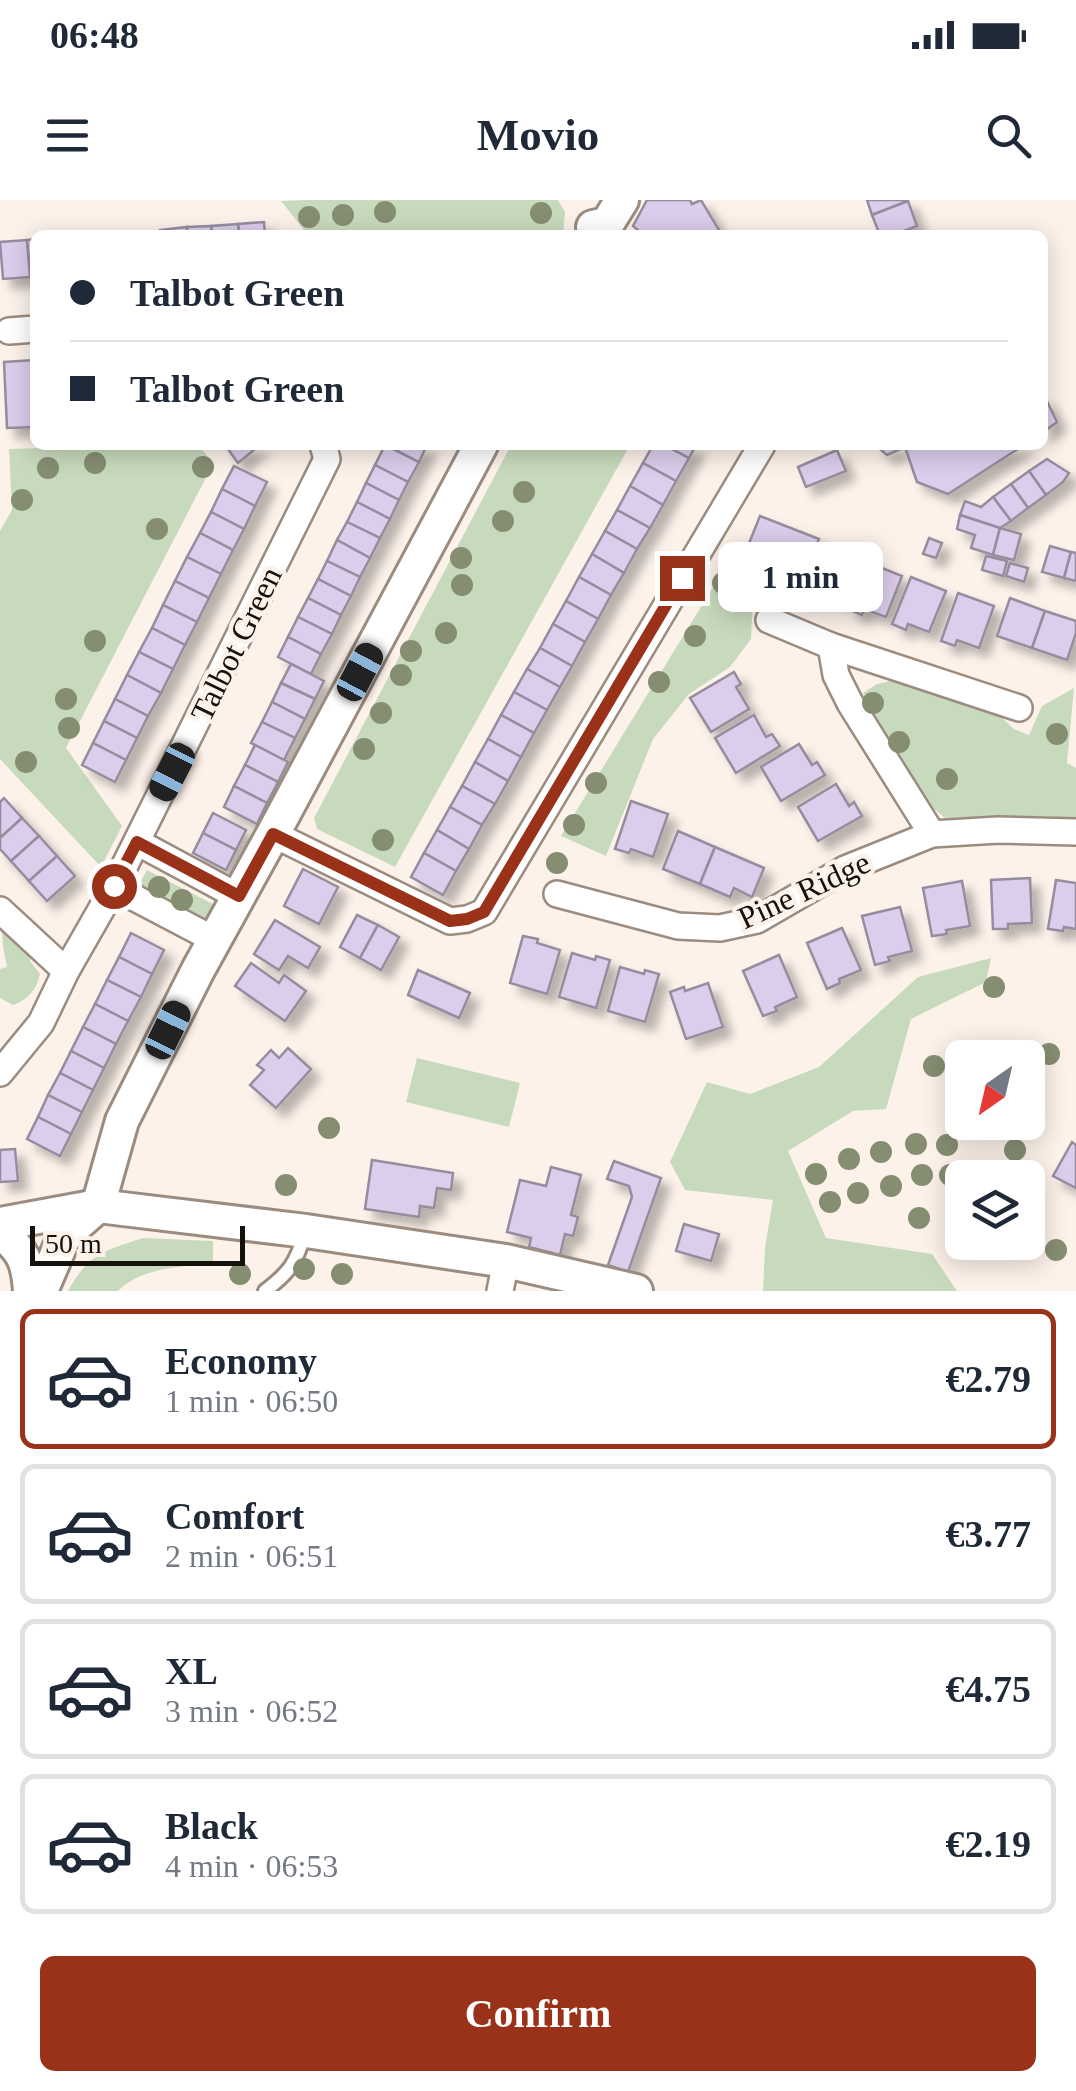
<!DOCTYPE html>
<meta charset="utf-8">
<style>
:root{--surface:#fff;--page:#f2f2f3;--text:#1f2937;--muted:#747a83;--line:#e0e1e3;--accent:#9a3119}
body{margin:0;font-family:Georgia,serif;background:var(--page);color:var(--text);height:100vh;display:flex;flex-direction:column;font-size:38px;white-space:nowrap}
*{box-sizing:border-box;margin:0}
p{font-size:32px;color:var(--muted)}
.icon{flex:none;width:55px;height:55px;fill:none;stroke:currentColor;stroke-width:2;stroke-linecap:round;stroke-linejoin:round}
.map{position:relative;height:1091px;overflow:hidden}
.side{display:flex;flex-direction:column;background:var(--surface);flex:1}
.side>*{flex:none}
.guide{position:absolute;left:30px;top:30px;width:1018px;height:220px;border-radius:15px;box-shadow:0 5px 25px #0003;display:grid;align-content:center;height:220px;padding:0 40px;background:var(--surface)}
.needle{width:65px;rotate:214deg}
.fabs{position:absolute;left:945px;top:840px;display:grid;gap:20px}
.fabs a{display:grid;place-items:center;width:100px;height:100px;border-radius:15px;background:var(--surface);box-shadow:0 5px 25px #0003;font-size:50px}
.scale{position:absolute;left:30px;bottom:25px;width:215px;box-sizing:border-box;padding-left:10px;border:5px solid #16110c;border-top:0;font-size:28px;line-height:35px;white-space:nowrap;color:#16110c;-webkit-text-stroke:8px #fdf2ea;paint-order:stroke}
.end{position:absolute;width:45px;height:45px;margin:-22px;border:12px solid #9a3119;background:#fff;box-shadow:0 0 0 5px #fff}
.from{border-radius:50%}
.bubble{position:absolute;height:70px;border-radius:15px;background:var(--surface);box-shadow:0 5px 25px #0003;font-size:32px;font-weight:600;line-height:70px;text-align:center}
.car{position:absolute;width:30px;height:60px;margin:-30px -15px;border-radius:12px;box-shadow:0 0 8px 2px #0007;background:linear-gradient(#222 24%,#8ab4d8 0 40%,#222 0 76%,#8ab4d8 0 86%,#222 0)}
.guide b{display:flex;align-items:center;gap:35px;height:95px;font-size:38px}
.guide b+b{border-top:2px solid var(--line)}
.guide i{width:25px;height:25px;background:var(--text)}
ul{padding:18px 0 0;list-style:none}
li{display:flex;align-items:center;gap:30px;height:140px;margin:0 20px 15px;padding:0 20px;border:5px solid var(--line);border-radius:15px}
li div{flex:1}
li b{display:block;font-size:38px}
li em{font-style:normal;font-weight:600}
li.on{border-color:var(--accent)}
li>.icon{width:90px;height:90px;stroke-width:1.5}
.primary-button{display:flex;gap:20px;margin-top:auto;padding:20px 40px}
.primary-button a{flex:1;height:115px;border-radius:15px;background:var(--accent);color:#fff;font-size:40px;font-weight:600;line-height:115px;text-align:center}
.status{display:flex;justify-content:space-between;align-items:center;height:70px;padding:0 50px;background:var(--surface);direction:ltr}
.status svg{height:28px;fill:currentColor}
header{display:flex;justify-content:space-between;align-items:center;height:130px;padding:0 40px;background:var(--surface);font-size:45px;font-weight:600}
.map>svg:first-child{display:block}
.green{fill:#c8dabd}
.building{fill:#dbcdeb;stroke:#958d9e;stroke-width:2.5;filter:url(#shadow)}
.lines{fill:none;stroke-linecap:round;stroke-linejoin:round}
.service-casing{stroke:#9b8c7f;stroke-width:18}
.minor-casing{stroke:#9b8c7f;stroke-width:30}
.tertiary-casing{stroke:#9b8c7f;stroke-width:38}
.service{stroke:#fff;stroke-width:12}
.minor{stroke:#fff;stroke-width:25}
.tertiary{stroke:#fff;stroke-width:32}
.tree{fill:#868e72}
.route{stroke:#9a3119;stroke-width:12}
.labels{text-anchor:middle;stroke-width:9;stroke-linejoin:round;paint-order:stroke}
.street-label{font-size:32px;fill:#16110c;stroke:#fdf2ea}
</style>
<div class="status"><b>06:48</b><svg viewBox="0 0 49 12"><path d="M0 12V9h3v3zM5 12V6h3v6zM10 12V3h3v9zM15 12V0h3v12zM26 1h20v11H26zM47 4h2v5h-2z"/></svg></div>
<header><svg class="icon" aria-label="menu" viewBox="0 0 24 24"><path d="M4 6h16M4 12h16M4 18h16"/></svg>Movio<svg class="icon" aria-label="search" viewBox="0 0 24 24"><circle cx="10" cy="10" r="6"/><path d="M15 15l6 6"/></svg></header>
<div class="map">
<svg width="1076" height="1091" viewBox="0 0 1076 1091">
<defs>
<filter id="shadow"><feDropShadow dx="9" dy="9" stdDeviation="5" flood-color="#0004"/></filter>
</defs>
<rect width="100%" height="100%" fill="#fdf2ea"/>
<g class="green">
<polygon points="308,0 558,0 565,12 563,35 308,35 281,1"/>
<polygon points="135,245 199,245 213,264 66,548 122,626 101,667 0,559 0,331 12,310 9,249"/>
<polygon points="511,245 630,245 395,667 317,629 314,618"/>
<polygon points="732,356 754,374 751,439 730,467 689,494 653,539 606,656 561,636"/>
<polygon points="895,480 995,511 1014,529 1029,535 1042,506 1074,488 1067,563 1076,568 1076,620 1045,616 945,618 933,608 866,506 863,493 877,484"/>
<polygon points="147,670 213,704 205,721 139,685"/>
<path d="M2 730 31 756 30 761 40 774C37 790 27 800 13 805L0 798V769L7 767 3 747Z"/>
<polygon points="991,758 986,782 911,819 886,909 853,911 788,951 826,1038 932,1054 957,1091 763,1091 765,1047 773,1000 685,990 670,962 707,882 750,894 819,867 918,777"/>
<polygon points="417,858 520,883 509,927 406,902"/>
<path d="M143 1038 213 1041V1063C182 1067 141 1067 118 1091H68C89 1053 104 1051 143 1038Z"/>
</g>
<g class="building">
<polygon points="647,0 690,0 692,4 701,0 722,35 644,35 633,26"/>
<polygon points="867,0 908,0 908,1 872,15"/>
<polygon points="908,1 917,26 893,35 880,35 872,15"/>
<polygon points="264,22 265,35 239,35 238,24"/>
<polygon points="238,24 239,35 212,35 211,26"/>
<polygon points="211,26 212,35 187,35 187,27"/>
<polygon points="187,27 187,35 160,35 160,30"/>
<polygon points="35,39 35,77 30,77 27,40"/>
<polygon points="27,40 30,77 3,79 0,42"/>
<polygon points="35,160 35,227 7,228 4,162"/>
<polygon points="1045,197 1057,222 1042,233 1042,198"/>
<polygon points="225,245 260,245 238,263"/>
<polygon points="385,245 419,262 408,282 375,265"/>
<polygon points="386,245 427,245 419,262"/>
<polygon points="653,245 665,245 689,258 676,281 643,263"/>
<polygon points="665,245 696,245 689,258"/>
<polygon points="875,245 1024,245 948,294 917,282 905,247 887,255"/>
<polygon points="837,250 846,271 806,287 798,267"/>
<polygon points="1047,259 1069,273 1063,282 1046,295 1029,271"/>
<polygon points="643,263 676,281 663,305 630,286"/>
<polygon points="375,265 408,282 399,300 366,283"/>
<polygon points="234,266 267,282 255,306 222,289"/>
<polygon points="1029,271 1046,295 1028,308 1011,284"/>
<polygon points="366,283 399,300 390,319 357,302"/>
<polygon points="1011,284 1028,308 1011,321 993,297"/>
<polygon points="630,286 663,305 650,328 617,310"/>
<polygon points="222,289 255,306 244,329 211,312"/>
<polygon points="993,297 1011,321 1000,328 960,315 965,301 981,307"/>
<polygon points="357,302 390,319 380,338 347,322"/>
<polygon points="617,310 650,328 637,349 605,331"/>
<polygon points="211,312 244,329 233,350 200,333"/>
<polygon points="960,315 1000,328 993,355 971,348 975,335 957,329"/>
<polygon points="760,316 819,339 800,388 786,382 788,376 765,367 769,356 747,348"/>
<polygon points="347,322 380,338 370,358 337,340"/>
<polygon points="1000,328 1021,334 1014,360 993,355"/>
<polygon points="605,331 637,349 624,373 592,354"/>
<polygon points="200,333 233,350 221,374 187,357"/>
<polygon points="929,338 942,343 936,358 923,354"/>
<polygon points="337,340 370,358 360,377 327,361"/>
<polygon points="824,344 859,358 843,400 822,391 819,397 805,392"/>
<polygon points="1050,346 1071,352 1064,378 1042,372"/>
<polygon points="1071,352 1076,353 1076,381 1064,378"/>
<polygon points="592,354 624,373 611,395 579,377"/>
<polygon points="986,356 1007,361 1003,376 982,370"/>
<polygon points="187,357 221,374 209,398 175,381"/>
<polygon points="327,361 360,377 351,396 318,379"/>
<polygon points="867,362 902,376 886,417 864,409 862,415 848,409"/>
<polygon points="1010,363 1028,368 1024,382 1006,376"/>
<polygon points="579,377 611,395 598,419 566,401"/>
<polygon points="911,377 946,391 929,432 908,424 906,430 892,424"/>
<polygon points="318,379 351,396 341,415 308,398"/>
<polygon points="175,381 209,398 197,422 163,405"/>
<polygon points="958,393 994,406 979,448 957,440 955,446 941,441"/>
<polygon points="308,398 341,415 332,434 298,417"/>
<polygon points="1010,398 1045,411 1032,448 997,436"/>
<polygon points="566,401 598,419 585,442 553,424"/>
<polygon points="163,405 197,422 185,445 152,428"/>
<polygon points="1045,411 1076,421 1076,433 1067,460 1032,448"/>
<polygon points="298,417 332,434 321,454 288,437"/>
<polygon points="553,424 585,442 572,466 540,448"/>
<polygon points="152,428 185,445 173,469 139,452"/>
<polygon points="288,437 321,454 311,474 278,457"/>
<polygon points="540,448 572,466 560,487 527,469"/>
<polygon points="139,452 173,469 161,493 127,475"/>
<polygon points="291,464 324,481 315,499 281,483"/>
<polygon points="527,469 560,487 547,510 514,492"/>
<polygon points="734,472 741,484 736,487 749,509 711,532 690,498"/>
<polygon points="127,475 161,493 148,516 115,499"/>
<polygon points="281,483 315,499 305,519 272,502"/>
<polygon points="514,492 547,510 534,533 501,515"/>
<polygon points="115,499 148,516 137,538 104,521"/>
<polygon points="272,502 305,519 295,538 262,522"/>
<polygon points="501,515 534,533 521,557 488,539"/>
<polygon points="754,515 766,537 772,534 780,546 736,573 715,538"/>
<polygon points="104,521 137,538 126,560 93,543"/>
<polygon points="262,522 295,538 284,560 251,543"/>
<polygon points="488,539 521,557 508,581 475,562"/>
<polygon points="93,543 126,560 115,582 82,565"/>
<polygon points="799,544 812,565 817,562 825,575 781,601 761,567"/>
<polygon points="255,545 288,562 278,582 245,565"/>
<polygon points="475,562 508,581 495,604 462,586"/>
<polygon points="245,565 278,582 267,603 234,586"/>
<polygon points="836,584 849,606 854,602 862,616 818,641 798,607"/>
<polygon points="234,586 267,603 257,624 224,607"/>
<polygon points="462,586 495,604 482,625 450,607"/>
<polygon points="4,598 22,618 0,638 0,602"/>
<polygon points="631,601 668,614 653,657 631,649 629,653 615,649"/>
<polygon points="450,607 482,625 469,649 437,630"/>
<polygon points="213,613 246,630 236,650 203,633"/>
<polygon points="22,618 39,636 11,661 0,649 0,638"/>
<polygon points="437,630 469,649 456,671 424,653"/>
<polygon points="678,631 715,647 700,684 663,669"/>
<polygon points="203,633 236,650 226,670 193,653"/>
<polygon points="39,636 57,656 29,681 11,661"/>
<polygon points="715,647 764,668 752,697 734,688 730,697 700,684"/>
<polygon points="424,653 456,671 443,695 411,677"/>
<polygon points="57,656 75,676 47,701 29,681"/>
<polygon points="303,669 338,687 319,724 284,706"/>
<polygon points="1030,678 1032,723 1008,724 1008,729 993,729 991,680"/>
<polygon points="1056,680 1076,683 1076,729 1064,727 1063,731 1048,729"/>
<polygon points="962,681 970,726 946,730 947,734 932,736 923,688"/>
<polygon points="900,707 912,751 888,757 890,761 875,765 862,716"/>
<polygon points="357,715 378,725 360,758 340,747"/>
<polygon points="275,720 320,747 308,768 288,756 279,770 254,754"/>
<polygon points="378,725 399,737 381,770 360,758"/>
<polygon points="842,728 861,770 839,779 840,783 827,789 807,743"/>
<polygon points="131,733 164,750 152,774 119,757"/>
<polygon points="523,736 538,739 537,743 560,750 547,794 510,783"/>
<polygon points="572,753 595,760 596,756 610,760 596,808 559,797"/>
<polygon points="779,755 797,797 775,807 777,811 763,816 743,771"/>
<polygon points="119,757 152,774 141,797 107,780"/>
<polygon points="251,763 279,783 284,775 306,791 285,821 235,786"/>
<polygon points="620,767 644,774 645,770 659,774 645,822 608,811"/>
<polygon points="418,770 470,793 459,818 408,795"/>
<polygon points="107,780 141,797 128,821 95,804"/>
<polygon points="708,783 723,827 686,839 670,792 684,787 685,791"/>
<polygon points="95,804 128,821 116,844 83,827"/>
<polygon points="83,827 116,844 104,868 71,851"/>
<polygon points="288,848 311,869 276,908 250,885 264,870 257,865 271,850 279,858"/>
<polygon points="71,851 104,868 93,890 60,873"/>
<polygon points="60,873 93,890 82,912 48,895"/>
<polygon points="48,895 82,912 71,934 38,917"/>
<polygon points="38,917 71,934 60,956 27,939"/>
<polygon points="1072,942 1076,945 1076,988 1053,976"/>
<polygon points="15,949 18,981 0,982 0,950"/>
<polygon points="372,960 453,973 451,990 437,988 434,1008 420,1006 419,1017 365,1009"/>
<polygon points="614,961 661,978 628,1072 608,1065 632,997 629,986 607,979"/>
<polygon points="551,967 581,975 571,1015 578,1017 573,1036 565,1034 560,1055 529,1047 531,1038 507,1032 520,980 546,986"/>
<polygon points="684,1024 719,1034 711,1061 676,1051"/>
</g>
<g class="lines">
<defs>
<path id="service" d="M265 1091C290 1072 296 1063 305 1033"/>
<g id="minor">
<polyline points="9,131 35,129"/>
<polyline points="769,420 831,446 1019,508"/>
<polyline points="831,446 836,475 850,503 932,634"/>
<polyline points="273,634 450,721 467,719 484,712 762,245"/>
<polyline points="137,642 239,697"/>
<polyline points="114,687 215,740"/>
<polyline points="557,694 678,726 720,728 757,720 845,669 932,634 998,630 1076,632"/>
<polyline points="0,710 66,771"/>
<polyline points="0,873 41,823 66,771 114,687 327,259 323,245"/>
<polyline points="500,1091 506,1061"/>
</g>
<g id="tertiary">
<polyline points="593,27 607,24 622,0"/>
<polyline points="98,1006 122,921 198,770 273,634 481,245"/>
<polyline points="0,1024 98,1006 306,1031 506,1061 636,1091"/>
<path d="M0 1031C23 1051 28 1061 30 1091"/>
<polyline points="41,1091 65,1035 98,1006"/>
</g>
</defs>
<use href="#service" class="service-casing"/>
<use href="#minor" class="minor-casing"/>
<use href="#tertiary" class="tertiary-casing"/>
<use href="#service" class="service"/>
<use href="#minor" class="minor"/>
<use href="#tertiary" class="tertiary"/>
</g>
<g class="tree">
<circle cx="385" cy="12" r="11"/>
<circle cx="541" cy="13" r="11"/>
<circle cx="343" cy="15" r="11"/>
<circle cx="309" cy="17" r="11"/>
<circle cx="95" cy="263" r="11"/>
<circle cx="203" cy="267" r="11"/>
<circle cx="48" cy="268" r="11"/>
<circle cx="524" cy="292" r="11"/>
<circle cx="22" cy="300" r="11"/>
<circle cx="503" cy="321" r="11"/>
<circle cx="157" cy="329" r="11"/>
<circle cx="744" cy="354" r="11"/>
<circle cx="461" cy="358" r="11"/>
<circle cx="723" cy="383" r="11"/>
<circle cx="462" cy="385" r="11"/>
<circle cx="446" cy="433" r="11"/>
<circle cx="695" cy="436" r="11"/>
<circle cx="95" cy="441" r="11"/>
<circle cx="411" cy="451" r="11"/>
<circle cx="401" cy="475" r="11"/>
<circle cx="659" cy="482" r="11"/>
<circle cx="66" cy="499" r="11"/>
<circle cx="873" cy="503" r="11"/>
<circle cx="381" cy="513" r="11"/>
<circle cx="69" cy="528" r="11"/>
<circle cx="1057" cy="534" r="11"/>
<circle cx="899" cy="542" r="11"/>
<circle cx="364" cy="549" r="11"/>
<circle cx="26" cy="562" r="11"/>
<circle cx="947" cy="579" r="11"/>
<circle cx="596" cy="583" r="11"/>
<circle cx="574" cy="625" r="11"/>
<circle cx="383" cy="640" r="11"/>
<circle cx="557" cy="663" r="11"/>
<circle cx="159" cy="687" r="11"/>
<circle cx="182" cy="700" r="11"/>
<circle cx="994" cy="787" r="11"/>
<circle cx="1049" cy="854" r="11"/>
<circle cx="934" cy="866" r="11"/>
<circle cx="329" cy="928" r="11"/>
<circle cx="916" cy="944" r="11"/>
<circle cx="947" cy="945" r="11"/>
<circle cx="1015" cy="950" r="11"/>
<circle cx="881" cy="952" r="11"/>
<circle cx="849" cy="959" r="11"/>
<circle cx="816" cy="974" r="11"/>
<circle cx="922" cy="975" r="11"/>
<circle cx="950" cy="975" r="11"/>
<circle cx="286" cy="985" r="11"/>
<circle cx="891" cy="986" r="11"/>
<circle cx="858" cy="993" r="11"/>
<circle cx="830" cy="1002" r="11"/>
<circle cx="919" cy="1018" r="11"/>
<circle cx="1056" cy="1050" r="11"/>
<circle cx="304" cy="1069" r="11"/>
<circle cx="240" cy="1074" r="11"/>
<circle cx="342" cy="1074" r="11"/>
</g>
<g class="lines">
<polyline class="route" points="114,686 137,642 239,696 273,634 450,721 467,719 484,712 682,378"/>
</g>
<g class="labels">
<g class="street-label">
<text transform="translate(236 444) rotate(-64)" y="11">Talbot Green</text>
<text transform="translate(804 690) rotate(-25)" y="11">Pine Ridge</text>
</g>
</g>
</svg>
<div class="fabs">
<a><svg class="needle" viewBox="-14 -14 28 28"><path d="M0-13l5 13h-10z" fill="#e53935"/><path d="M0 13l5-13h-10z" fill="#747a83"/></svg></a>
<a><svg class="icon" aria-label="layers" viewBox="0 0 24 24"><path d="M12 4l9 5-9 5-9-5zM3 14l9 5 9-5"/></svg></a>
</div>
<div class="scale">50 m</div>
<i class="end from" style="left:114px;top:686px"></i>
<i class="end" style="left:682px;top:378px"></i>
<div class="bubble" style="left:718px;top:342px;width:165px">1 min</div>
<i class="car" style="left:360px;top:472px;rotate:28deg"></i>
<i class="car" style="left:172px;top:572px;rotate:207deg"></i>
<i class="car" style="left:168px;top:830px;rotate:26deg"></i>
<div class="guide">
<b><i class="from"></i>Talbot Green</b>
<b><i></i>Talbot Green</b>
</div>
</div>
<section class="side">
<ul>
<li class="on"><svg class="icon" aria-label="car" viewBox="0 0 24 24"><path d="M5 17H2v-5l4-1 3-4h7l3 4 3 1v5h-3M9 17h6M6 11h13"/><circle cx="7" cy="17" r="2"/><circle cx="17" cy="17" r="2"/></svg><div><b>Economy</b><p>1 min · 06:50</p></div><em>€2.79</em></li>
<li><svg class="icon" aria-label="car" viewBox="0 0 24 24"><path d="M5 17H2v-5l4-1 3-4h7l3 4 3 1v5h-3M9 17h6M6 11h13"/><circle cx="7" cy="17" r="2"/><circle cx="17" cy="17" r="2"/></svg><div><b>Comfort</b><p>2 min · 06:51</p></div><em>€3.77</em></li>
<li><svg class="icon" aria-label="car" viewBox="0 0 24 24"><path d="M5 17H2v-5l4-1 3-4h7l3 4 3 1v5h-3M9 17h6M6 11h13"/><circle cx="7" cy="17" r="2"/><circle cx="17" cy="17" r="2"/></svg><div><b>XL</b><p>3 min · 06:52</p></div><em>€4.75</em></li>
<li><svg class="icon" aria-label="car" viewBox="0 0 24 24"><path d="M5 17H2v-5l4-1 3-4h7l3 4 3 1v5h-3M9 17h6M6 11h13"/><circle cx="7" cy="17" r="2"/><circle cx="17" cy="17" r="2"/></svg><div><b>Black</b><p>4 min · 06:53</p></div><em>€2.19</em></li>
</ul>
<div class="primary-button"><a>Confirm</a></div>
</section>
